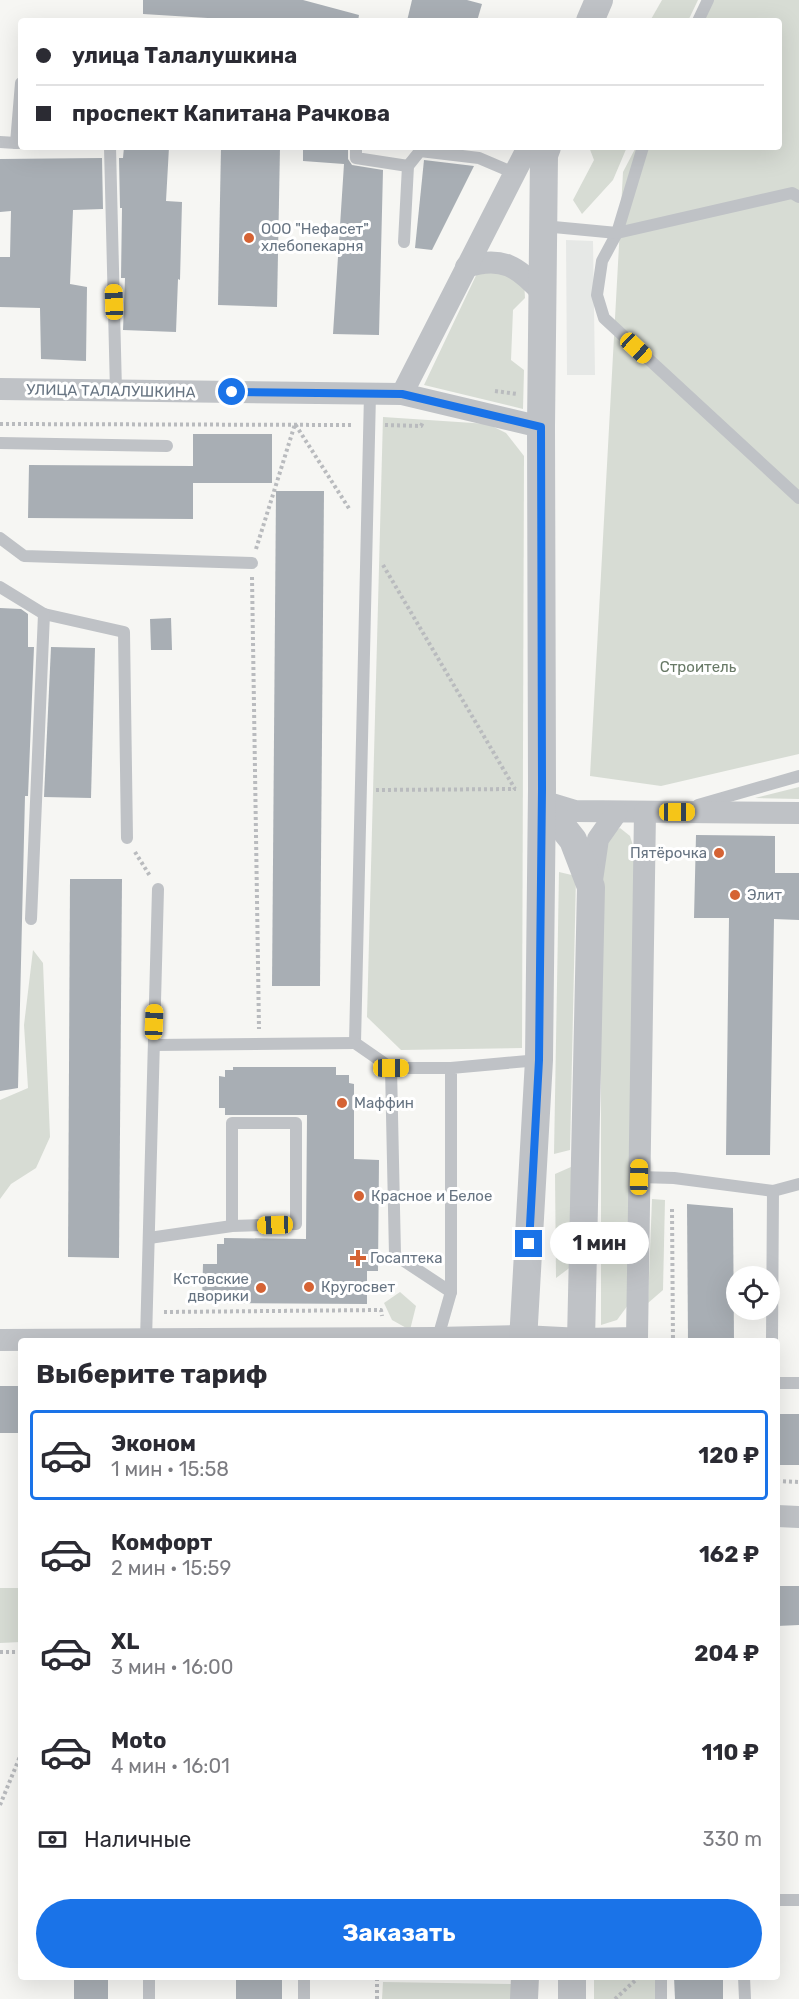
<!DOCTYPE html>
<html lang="ru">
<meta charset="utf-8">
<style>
:root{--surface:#fff;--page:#f2f2f3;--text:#2b2b33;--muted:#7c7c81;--line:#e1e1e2;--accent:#1a73e8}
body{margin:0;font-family:Rubik,sans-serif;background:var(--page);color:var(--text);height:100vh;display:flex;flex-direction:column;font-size:22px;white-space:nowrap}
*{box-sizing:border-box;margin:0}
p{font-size:20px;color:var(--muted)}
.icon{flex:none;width:33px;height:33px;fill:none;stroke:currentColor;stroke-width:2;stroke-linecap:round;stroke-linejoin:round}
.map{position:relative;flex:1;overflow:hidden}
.details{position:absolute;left:18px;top:1338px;width:762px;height:642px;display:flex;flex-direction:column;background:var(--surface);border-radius:6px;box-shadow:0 6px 24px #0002}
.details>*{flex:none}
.banner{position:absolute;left:18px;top:18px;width:764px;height:132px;border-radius:6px;box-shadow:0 6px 24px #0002;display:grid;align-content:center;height:132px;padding:0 18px;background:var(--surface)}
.controls{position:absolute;left:726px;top:1266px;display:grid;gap:12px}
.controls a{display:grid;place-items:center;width:54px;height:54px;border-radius:50%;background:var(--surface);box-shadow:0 6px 24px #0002;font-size:30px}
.end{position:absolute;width:27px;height:27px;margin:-14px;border:8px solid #1a73e8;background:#fff;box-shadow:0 0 0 3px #fff}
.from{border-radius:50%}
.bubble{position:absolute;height:42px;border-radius:21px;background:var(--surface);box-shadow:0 6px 24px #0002;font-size:20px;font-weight:700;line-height:42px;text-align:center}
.car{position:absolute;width:18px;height:36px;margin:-18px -9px;border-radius:8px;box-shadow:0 0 4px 2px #0007;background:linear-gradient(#f5c518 24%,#345 0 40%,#f5c518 0 76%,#345 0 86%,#f5c518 0)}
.banner b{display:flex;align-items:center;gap:21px;height:57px;font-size:22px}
.banner b+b{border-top:2px solid var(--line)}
.banner i{width:15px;height:15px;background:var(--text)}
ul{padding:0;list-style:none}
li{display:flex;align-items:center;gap:18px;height:90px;margin:0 12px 9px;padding:0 6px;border:3px solid transparent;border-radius:6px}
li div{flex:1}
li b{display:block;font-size:22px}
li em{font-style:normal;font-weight:700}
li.active{border-color:var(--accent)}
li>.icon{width:54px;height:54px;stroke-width:1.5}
h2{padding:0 18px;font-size:27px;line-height:72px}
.pay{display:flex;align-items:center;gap:15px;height:66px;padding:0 18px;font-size:22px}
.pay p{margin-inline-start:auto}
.action{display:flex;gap:12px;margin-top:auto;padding:12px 18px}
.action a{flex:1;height:69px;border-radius:36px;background:var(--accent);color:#fff;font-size:24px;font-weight:700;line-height:69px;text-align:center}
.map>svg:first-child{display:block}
.built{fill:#e6e8e6}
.green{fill:#d7dcd4}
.building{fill:#a8aeb4}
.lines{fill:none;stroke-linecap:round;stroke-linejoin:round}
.path{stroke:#b9bbbe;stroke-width:4;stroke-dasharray:3 3;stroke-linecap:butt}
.service{stroke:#bfc2c6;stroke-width:12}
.minor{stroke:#bfc2c6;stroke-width:22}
.tertiary{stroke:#bfc2c6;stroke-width:28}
.route{stroke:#1a73e8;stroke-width:8}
.poi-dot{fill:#d56334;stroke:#fff;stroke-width:2}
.labels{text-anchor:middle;stroke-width:6;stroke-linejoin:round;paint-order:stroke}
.poi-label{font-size:15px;fill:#677482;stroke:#fff;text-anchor:start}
.street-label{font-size:15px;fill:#677482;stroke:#fff}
.park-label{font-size:15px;fill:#687966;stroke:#fff}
</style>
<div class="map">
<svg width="799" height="1999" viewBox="0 0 799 1999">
<rect width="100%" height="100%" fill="#f6f6f3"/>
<polygon class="built" points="566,240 593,241 595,375 567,375"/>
<g class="green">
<polygon points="662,0 698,0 688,21 650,21"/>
<polygon points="712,0 799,0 799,754 661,786 590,776 623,172 636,147 778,147 778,21 701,21"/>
<polygon points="589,147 627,147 613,180 582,214 573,200 594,160"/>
<polygon points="481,265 524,281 525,298 513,310 511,360 524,370 523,409 424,385"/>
<polygon points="383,417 488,424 506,433 524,456 522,1048 401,1050 367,1017"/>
<polygon points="799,787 799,799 755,798"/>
<polygon points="620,828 630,836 635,852 631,1301 617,1320 601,1325 601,856 605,838"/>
<polygon points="559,872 576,876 570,1150 554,1154"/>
<polygon points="33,950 43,963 50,1137 36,1168 11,1184 0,1199 0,1100 28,1088 24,1025"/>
<polygon points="571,1167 576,1263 556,1278 555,1174"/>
<polygon points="652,1199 665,1200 663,1290 648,1303"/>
<polygon points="400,1292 416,1306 410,1330 392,1320 384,1303"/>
<polygon points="0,1588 21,1588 21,1642 0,1643"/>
<rect x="594" y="1977" width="62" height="22"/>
<polygon points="383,1982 511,1984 511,1999 382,1999"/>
</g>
<g class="building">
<polygon points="143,0 303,0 359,15 358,21 256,21 143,14"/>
<polygon points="412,0 467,0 482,4 477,21 407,21"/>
<polygon points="124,147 169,147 166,201 182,202 180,280 178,279 176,332 123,330 125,278 121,278 122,208 120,208 119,158 123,158"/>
<polygon points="221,147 280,147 277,307 218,305"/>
<polygon points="303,147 348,147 348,159 352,165 383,170 379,335 333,334 344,164 303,161"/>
<polygon points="102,158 103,209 73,210 70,284 87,287 86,361 41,359 40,308 0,307 0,257 10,257 11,211 0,212 0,159"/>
<polygon points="424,160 474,166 432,250 415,248"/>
<polygon points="193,434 272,434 272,483 193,483 193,477 193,519 28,518 29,465 193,466"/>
<polygon points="276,491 324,491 320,986 272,986"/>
<polygon points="0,608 21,609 28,614 28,647 34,647 28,796 25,796 18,1088 0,1091"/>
<polygon points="171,618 172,650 151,650 150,619"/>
<polygon points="51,647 95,648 91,798 44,797"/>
<polygon points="696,835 775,836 775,873 799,873 799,920 774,919 770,1155 726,1155 729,918 694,918"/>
<polygon points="70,879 122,879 119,1258 68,1257"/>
<polygon points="233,1067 336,1067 336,1075 349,1075 349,1083 354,1084 354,1159 379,1160 378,1271 367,1271 367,1304 202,1303 203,1264 217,1264 217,1244 224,1244 224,1238 306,1239 307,1115 225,1115 225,1108 219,1108 219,1076 225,1077 225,1070 233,1070"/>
<polygon points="687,1204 733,1208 734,1341 688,1341"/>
<rect x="0" y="1386" width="21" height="47"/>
<rect x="777" y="1414" width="22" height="51"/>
<polygon points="777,1586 799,1586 799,1625 777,1626"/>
<rect x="74" y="1977" width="34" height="22"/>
<rect x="236" y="1977" width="46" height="22"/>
<polygon points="674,1977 723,1977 723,1999 675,1999"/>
</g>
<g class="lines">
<g class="path">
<polyline points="495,391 517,394"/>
<polyline points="0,424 353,425"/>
<polyline points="385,425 421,426 423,422"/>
<polyline points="256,549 295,424 350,510"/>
<polyline points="383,565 515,789"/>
<polyline points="252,577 259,1029"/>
<polyline points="376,790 516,789"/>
<polyline points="135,852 150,876"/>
<polyline points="672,1209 673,1341"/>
<polyline points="164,1312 381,1310 382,1316"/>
<polyline points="777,1481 799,1482"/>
<polyline points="0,1652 21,1652"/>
<polyline points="0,1805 21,1754"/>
<polyline points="377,1999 377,1977"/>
<polyline points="615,1999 639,1977"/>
</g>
<g class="service">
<polyline points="698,21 708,0"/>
<polyline points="21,83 16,143 21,143"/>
<polyline points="0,142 16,143"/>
<polyline points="110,147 116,391"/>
<polyline points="356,147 356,158 408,166"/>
<polyline points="643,147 617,233 602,261 597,295 604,318 799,498"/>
<polyline points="543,226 617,233 792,193 799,197"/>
<polyline points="404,242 408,166 420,151 479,158 514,173"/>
<polyline points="370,394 355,1043 391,1068 395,1255 451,1292"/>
<polyline points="0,443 167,446"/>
<polyline points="0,538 24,556 252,563"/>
<polyline points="0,587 44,614 124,632 127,838"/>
<polyline points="698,805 799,776"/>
<polyline points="31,919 44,614"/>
<polyline points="154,1045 355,1043"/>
<polyline points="391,1068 451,1068"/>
<polyline points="639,1177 674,1178 773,1191 799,1184"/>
<polyline points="149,1238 232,1226 296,1224 296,1123 232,1123 232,1226"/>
<polyline points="146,1340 158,889"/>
<polyline points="437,1341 451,1292 451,1068 539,1060"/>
<polyline points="772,1341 773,1191"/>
<polyline points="777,1383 799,1383"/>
<polyline points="777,1900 799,1900"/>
<polyline points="149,1977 149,1999"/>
<polyline points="304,1977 304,1999"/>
<polyline points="744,1977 745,1999"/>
<polyline points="661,1999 661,1977"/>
</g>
<g class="minor">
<path d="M466 267C502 255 519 267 543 294"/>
<polyline points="0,389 402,394 541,427"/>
<polyline points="402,394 528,147"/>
<polyline points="542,801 575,811 799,813"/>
<polyline points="591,887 598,839 617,812"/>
<polyline points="0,1340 437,1338 523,1336 581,1339 637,1338 645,812"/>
<polyline points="777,1516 799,1517"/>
</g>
<g class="tertiary">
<polyline points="590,21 599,0"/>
<polyline points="542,801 573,840 591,887 581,1341"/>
<polyline points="523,1341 539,1060 542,789 541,427 544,155 547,147"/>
<polyline points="524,1999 525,1977"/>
<polyline points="572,1999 572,1977"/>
</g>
</g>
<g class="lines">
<polyline class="route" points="232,392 402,394 541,427 542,789 539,1060 529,1244"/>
</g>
<g class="poi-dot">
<circle cx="249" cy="238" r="6"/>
<circle cx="719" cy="853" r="6"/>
<circle cx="735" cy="895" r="6"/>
<circle cx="342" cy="1103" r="6"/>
<circle cx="359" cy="1196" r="6"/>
<path d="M355 1249h6v6h6v6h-6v6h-6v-6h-6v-6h6z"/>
<circle cx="309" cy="1287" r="6"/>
<circle cx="261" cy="1288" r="6"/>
</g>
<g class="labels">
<g class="poi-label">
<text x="261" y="234">ООО "Нефасет"<tspan x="261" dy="17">хлебопекарня</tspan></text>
<text x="707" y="858" text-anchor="end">Пятёрочка</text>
<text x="747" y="900">Элит</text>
<text x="354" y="1108">Маффин</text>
<text x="371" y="1201">Красное и Белое</text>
<text x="370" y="1263">Госаптека</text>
<text x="249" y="1284" text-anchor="end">Кстовские<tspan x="249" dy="17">дворики</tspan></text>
<text x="321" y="1292">Кругосвет</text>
</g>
<g class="street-label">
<text transform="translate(111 391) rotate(1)" y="5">УЛИЦА ТАЛАЛУШКИНА</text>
</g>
<g class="park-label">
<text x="698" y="672">Строитель</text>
</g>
</g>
</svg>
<div class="controls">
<a><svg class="icon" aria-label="locate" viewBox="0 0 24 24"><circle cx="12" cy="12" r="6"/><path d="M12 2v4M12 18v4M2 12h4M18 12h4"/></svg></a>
</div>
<i class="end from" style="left:232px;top:392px"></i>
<i class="end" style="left:529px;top:1244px"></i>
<div class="bubble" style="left:550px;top:1222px;width:99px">1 мин</div>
<i class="car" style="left:114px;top:302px;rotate:358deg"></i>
<i class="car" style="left:636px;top:348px;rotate:133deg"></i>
<i class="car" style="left:677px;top:812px;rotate:90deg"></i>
<i class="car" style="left:154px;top:1022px;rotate:2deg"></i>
<i class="car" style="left:391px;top:1068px;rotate:90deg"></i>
<i class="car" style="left:639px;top:1177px;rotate:1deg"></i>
<i class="car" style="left:275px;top:1225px;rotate:268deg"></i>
<div class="banner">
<b><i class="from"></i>улица Талалушкина</b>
<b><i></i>проспект Капитана Рачкова</b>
</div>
<section class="details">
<h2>Выберите тариф</h2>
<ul>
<li class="active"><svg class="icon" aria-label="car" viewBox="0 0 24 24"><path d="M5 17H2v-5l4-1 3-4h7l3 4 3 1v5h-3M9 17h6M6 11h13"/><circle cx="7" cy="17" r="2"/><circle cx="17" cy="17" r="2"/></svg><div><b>Эконом</b><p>1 мин · 15:58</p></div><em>120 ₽</em></li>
<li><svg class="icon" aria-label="car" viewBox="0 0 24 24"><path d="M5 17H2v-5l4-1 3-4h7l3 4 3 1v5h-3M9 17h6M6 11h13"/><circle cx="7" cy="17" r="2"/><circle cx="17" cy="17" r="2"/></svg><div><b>Комфорт</b><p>2 мин · 15:59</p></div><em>162 ₽</em></li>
<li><svg class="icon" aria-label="car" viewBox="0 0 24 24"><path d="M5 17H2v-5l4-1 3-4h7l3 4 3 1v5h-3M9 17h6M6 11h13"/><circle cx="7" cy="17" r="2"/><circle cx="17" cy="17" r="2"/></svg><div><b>XL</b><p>3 мин · 16:00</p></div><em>204 ₽</em></li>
<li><svg class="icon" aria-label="car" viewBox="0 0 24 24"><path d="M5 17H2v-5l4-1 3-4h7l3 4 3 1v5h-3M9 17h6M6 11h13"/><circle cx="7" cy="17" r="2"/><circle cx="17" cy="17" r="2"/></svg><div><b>Moto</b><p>4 мин · 16:01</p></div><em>110 ₽</em></li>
</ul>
<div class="pay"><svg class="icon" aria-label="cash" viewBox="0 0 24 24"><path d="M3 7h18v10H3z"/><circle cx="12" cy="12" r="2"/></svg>Наличные<p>330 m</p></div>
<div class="action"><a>Заказать</a></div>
</section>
</div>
